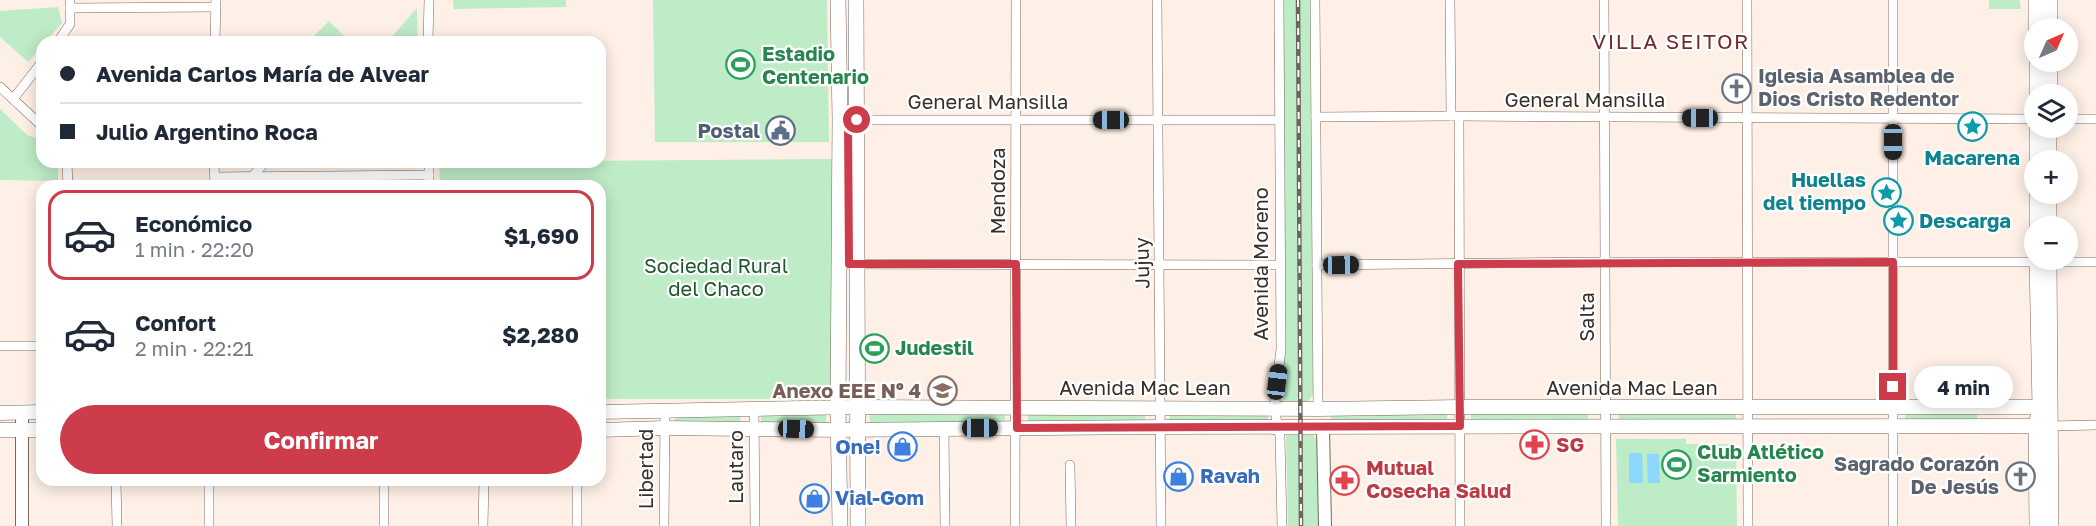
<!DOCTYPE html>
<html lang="es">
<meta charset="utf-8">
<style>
:root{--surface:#fff;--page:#f2f2f3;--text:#1f2937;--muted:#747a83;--line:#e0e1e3;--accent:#cc3c4a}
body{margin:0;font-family:"Golos Text",sans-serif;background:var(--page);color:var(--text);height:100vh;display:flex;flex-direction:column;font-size:22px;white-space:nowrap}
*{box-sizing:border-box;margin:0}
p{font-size:20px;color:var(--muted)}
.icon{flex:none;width:33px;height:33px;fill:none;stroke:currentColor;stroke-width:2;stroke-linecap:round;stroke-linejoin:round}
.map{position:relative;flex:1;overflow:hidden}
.sheet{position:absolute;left:36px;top:180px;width:570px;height:306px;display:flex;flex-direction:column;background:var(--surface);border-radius:18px;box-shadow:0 3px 15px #0003}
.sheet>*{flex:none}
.top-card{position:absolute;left:36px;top:36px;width:570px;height:132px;border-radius:18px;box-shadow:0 3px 15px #0003;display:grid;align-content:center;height:132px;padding:0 24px;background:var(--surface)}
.needle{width:39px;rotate:45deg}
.tools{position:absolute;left:2024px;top:18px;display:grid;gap:12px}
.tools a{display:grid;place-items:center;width:54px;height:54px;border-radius:50%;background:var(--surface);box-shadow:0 3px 15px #0003;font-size:30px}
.end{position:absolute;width:27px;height:27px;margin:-14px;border:8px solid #cc3c4a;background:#fff;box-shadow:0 0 0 3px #fff}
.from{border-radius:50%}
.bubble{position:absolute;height:42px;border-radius:21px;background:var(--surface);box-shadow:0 3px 15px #0003;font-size:20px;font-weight:700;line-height:42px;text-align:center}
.car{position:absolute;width:18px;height:36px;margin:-18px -9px;border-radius:8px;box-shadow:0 0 4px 2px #0007;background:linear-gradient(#222 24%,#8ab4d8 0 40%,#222 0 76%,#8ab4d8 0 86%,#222 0)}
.top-card b{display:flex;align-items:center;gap:21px;height:57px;font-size:22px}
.top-card b+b{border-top:2px solid var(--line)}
.top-card i{width:15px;height:15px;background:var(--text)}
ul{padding:10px 0 0;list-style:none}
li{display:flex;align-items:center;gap:18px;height:90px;margin:0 12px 9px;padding:0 12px;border:3px solid transparent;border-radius:18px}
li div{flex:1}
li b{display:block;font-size:22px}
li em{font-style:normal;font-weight:700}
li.on{border-color:var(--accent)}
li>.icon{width:54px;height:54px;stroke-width:1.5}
.cta{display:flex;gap:12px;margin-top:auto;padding:12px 24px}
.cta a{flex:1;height:69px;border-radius:36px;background:var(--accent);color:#fff;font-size:24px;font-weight:700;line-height:69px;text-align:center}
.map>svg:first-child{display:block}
.green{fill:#beecc6}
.water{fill:#8cd8fe}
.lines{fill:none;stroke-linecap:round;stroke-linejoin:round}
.minor-casing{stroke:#7b6758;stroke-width:10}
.tertiary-casing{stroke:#7b6758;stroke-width:14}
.secondary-casing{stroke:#7b6758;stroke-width:15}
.primary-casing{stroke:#7b6758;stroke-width:16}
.minor{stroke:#fff;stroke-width:9}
.tertiary{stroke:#fff;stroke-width:12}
.secondary{stroke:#fff;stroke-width:14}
.primary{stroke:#fff;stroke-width:15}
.rail-casing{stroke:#6e645c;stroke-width:4.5}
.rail{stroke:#fff;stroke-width:2;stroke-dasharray:7;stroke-linecap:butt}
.route{stroke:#cc3c4a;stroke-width:8}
.labels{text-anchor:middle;stroke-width:4.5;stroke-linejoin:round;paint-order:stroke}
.leisure-label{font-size:20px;font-weight:bold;fill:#27864d;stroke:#fff;text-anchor:start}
.worship-label{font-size:20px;font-weight:bold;fill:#5b616d;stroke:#fff;text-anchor:start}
.street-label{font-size:20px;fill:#372e27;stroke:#fff}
.service-label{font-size:20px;font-weight:bold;fill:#4e5e75;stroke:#fff;text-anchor:end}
.culture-label{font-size:20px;font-weight:bold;fill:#0d838f;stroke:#fff}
.park-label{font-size:20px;fill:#1e552e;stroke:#fff}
.education-label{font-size:20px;font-weight:bold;fill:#785e54;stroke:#fff;text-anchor:end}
.health-label{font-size:20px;font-weight:bold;fill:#be3a42;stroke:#fff;text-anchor:start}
.shop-label{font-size:20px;font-weight:bold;fill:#366cbe;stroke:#fff;text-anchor:start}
.neighbourhood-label{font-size:21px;letter-spacing:1.5px;fill:#712a2e;stroke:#fff}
</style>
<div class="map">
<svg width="2096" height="526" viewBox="0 0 2096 526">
<rect width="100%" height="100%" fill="#fef0e6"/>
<g class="green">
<polygon points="453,0 566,0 566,7 454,9"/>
<polygon points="653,0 827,0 829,142 655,142"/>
<polygon points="1283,0 1310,0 1313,394 1308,402 1295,403 1284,400 1280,393 1284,361"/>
<polygon points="1989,0 2020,0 2021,9 1989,9"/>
<polygon points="58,7 62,23 45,42 42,42 42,46 28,62 0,37 0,11"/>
<polygon points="417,8 418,42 387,42"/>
<polygon points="329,21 350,42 308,42"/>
<polygon points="0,109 27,135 42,140 42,162 58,162 58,181 0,180"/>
<polygon points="832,159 833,394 828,399 600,399 600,186 440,186 439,162"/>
<polygon points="1588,411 1588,421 1471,422 1471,412"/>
<polygon points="1736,411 1736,421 1619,422 1619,412"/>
<polygon points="869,412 999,412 1005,415 1005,420 1000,423 870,423"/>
<polygon points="1447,412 1447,421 1331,423 1331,414"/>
<polygon points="1145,413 1145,424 1028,424 1028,414"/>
<polygon points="1170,413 1268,414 1268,423 1170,422"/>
<polygon points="1906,413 1977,413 1977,419 1974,421 1908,422 1905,419"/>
<polygon points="675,415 740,415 741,424 675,424"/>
<rect x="761" y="415" width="65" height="9"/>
<polygon points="1286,435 1313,435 1318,441 1318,526 1288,526"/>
<polygon points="1616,439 1686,439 1686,444 1736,444 1737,526 1618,526"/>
</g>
<g class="water">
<polygon points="1629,453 1642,453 1643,483 1629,483"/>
<polygon points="1647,454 1659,454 1660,483 1648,483"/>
</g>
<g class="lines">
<defs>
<g id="minor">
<polyline points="1157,0 1161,526"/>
<polyline points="1279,0 1281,349 1275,398 1276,418 1280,436 1282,526"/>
<polyline points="1315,0 1318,409"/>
<polyline points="1450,0 1451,116"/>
<polyline points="1604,0 1606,526"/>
<polyline points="1747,0 1748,526"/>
<polyline points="1893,0 1893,526"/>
<polyline points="70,8 216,7"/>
<polyline points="58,42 70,24 70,0"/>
<polyline points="215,42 216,0"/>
<polyline points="428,42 429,0"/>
<polyline points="0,87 42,126"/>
<polyline points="13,99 42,62"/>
<polyline points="1316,117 1451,116 2034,119"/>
<polyline points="1459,117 1460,526"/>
<polyline points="2067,119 2096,119"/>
<polyline points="852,120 1279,120"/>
<polyline points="67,162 68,186"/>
<polyline points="214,162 215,186"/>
<polyline points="215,177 429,175"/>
<polyline points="252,177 265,162"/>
<polyline points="429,186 429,162"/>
<polyline points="839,264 1280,265"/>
<polyline points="1317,265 1605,262 2096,262"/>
<polyline points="0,346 42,346"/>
<polyline points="754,408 755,526"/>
<polyline points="2050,426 2096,425"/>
<polyline points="944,428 945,526"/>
<polyline points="1070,465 1071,526"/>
<polyline points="116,480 117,526"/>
<polyline points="209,526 209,480"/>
<polyline points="384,526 384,480"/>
<polyline points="483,526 484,480"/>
<polyline points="577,526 577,480"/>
<polyline points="664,526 665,412"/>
<polyline points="1015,526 1016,0"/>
</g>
<g id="tertiary">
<polyline points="1323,428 1325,526"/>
<polyline points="22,526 22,413"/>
</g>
<g id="secondary">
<polyline points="600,412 858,407 1318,409 1460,407 2049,407"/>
<polyline points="0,413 42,412"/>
<polyline points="0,430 42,430"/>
<polyline points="600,430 665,428 839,430 1161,427 2045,426"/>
</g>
<g id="primary">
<polyline points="838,0 840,119 838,408 840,526"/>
<polyline points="856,0 858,526"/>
<polyline points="2036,0 2036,28"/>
<polyline points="2050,28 2050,0"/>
<polyline points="2037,62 2037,94"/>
<polyline points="2050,94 2050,62"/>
<polyline points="2037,160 2037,128"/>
<polyline points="2049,160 2049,128"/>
<polyline points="2037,226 2037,194"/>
<polyline points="2049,226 2049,194"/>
<polyline points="2037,260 2040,407 2036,426 2037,526"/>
<polyline points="2049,260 2051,526"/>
</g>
</defs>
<use href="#minor" class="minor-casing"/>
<use href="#tertiary" class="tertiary-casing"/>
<use href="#secondary" class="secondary-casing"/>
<use href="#primary" class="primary-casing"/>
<use href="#minor" class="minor"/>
<use href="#tertiary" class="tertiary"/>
<use href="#secondary" class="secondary"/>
<use href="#primary" class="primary"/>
<defs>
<polyline id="rail" points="1298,0 1301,526"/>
</defs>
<use href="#rail" class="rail-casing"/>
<use href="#rail" class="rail"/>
</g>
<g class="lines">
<polyline class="route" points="857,120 848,120 849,264 1016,264 1017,428 1460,426 1458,264 1893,262 1893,387"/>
</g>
<defs>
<symbol id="stadium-ring" viewBox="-11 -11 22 22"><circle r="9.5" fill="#fff" stroke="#2e9e5b" stroke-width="1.5"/><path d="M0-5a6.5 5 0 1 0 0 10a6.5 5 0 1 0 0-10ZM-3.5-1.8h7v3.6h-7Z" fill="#2e9e5b"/></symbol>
<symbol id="church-ring" viewBox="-11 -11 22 22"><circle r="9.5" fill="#fff" stroke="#6b7280" stroke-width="1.5"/><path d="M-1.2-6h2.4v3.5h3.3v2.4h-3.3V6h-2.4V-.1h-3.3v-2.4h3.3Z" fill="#6b7280"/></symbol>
<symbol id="sight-ring" viewBox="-11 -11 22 22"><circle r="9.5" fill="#fff" stroke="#0f9aa8" stroke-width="1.5"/><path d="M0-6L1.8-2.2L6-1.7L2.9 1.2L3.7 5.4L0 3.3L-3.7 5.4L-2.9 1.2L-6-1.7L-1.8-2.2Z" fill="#0f9aa8"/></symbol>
<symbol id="civic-ring" viewBox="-11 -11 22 22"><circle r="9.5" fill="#fff" stroke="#5c6f8a" stroke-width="1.5"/><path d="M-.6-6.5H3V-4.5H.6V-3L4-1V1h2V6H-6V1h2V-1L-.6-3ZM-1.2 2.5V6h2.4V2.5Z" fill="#5c6f8a"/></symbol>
<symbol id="school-ring" viewBox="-11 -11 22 22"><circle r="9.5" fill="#fff" stroke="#8d6e63" stroke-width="1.5"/><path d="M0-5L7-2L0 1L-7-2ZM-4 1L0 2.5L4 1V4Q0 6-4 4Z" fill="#8d6e63"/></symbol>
<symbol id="pharmacy-ring" viewBox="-11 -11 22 22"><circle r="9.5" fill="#fff" stroke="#e0444e" stroke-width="1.5"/><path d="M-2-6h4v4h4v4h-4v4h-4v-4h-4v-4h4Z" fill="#e0444e"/></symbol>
<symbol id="shop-ring" viewBox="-11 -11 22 22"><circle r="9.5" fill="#fff" stroke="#3f7fe0" stroke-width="1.5"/><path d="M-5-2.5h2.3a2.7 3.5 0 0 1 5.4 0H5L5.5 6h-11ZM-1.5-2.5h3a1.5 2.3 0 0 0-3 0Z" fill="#3f7fe0"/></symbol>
</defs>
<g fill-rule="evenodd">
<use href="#stadium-ring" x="724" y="48" width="33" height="33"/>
<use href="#church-ring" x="1720" y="72" width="33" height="33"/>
<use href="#sight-ring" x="1956" y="110" width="33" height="33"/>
<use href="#civic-ring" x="764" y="114" width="33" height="33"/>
<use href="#sight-ring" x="1870" y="176" width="33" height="33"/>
<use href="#sight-ring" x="1882" y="204" width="33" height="33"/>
<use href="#stadium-ring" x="858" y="332" width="33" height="33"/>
<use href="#school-ring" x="926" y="374" width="33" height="33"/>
<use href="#pharmacy-ring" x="1518" y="428" width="33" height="33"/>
<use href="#shop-ring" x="886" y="430" width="33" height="33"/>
<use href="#stadium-ring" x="1660" y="448" width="33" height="33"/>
<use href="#shop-ring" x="1162" y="460" width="33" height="33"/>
<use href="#church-ring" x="2004" y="460" width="33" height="33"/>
<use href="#pharmacy-ring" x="1328" y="464" width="33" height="33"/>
<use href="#shop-ring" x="798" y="482" width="33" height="33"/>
</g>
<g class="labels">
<g class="leisure-label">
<text x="762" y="61">Estadio<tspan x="762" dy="23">Centenario</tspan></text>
<text x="895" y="355">Judestil</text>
<text x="1697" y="459">Club Atlético<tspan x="1697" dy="23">Sarmiento</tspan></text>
</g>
<g class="worship-label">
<text x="1758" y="83">Iglesia Asamblea de<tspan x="1758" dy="23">Dios Cristo Redentor</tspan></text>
<text x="1999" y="471" text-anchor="end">Sagrado Corazón<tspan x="1999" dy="23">De Jesús</tspan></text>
</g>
<g class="street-label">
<text x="1585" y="107">General Mansilla</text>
<text x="988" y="109">General Mansilla</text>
<text transform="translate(998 191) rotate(-90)" y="7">Mendoza</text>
<text transform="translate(1142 263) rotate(-91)" y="7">Jujuy</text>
<text transform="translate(1261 264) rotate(-90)" y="7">Avenida Moreno</text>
<text transform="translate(1587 317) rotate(-90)" y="7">Salta</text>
<text x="1145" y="395">Avenida Mac Lean</text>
<text x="1632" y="395">Avenida Mac Lean</text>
<text transform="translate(736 467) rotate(-90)" y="7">Lautaro</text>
<text transform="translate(646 469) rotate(-90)" y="7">Libertad</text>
</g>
<g class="service-label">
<text x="760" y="138">Postal</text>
</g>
<g class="culture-label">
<text x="1972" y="165">Macarena</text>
<text x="1866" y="187" text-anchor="end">Huellas<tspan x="1866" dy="23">del tiempo</tspan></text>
<text x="1919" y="228" text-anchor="start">Descarga</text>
</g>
<g class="park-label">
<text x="716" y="273">Sociedad Rural<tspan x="716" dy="23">del Chaco</tspan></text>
</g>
<g class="education-label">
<text x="921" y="398">Anexo EEE Nº 4</text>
</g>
<g class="health-label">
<text x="1556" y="452">SG</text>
<text x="1366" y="475">Mutual<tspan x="1366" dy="23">Cosecha Salud</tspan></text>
</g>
<g class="shop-label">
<text x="881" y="454" text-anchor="end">One!</text>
<text x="1200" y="483">Ravah</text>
<text x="835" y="505">Vial-Gom</text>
</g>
<g class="neighbourhood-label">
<text x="1671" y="49">VILLA SEITOR</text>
</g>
</g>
</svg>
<div class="tools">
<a><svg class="needle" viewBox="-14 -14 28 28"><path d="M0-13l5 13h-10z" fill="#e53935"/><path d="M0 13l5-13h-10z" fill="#747a83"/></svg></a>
<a><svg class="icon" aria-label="layers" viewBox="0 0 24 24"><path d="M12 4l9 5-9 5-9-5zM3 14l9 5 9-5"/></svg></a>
<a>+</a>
<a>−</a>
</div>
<i class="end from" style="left:857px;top:120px"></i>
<i class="end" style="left:1893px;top:387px"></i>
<div class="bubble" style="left:1914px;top:366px;width:99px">4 min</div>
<i class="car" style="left:1700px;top:118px;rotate:270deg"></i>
<i class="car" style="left:1111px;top:120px;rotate:270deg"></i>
<i class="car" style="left:1893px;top:142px;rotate:180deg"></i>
<i class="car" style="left:1341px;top:265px;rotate:89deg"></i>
<i class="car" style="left:1277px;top:382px;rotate:7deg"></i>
<i class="car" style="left:980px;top:428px;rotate:90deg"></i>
<i class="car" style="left:796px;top:429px;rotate:92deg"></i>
<div class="top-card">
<b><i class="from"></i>Avenida Carlos María de Alvear</b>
<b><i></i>Julio Argentino Roca</b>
</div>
<section class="sheet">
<ul>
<li class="on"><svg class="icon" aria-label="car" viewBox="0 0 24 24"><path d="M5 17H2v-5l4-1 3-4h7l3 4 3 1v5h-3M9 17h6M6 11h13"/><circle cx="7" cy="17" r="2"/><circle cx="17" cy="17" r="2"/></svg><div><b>Económico</b><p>1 min · 22:20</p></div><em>$1,690</em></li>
<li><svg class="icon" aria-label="car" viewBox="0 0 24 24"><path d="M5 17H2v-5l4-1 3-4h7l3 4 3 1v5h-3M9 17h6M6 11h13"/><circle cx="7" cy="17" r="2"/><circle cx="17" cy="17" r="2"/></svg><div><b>Confort</b><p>2 min · 22:21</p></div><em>$2,280</em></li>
</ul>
<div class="cta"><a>Confirmar</a></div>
</section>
</div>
